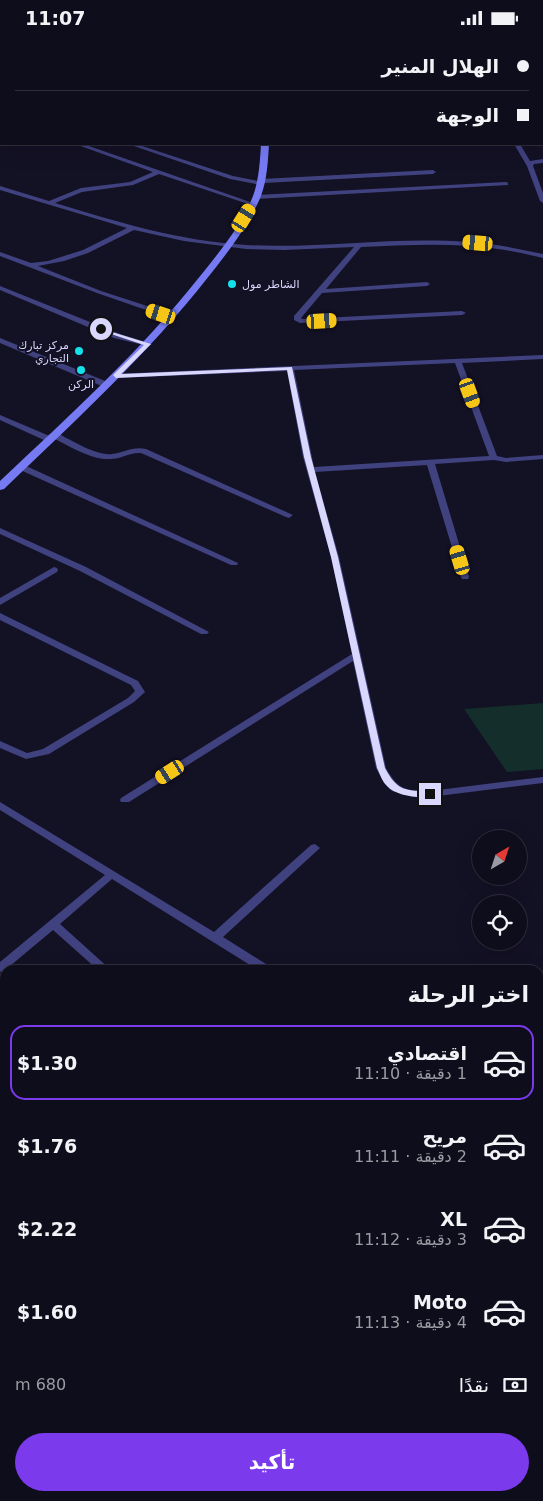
<!DOCTYPE html>
<html lang="ar">
<meta charset="utf-8">
<style>
:root{--surface:#0e0d1b;--page:#171624;--text:#f1f3f6;--muted:#9b9ca3;--line:#2e2d3a;--accent:#7c3aed}
body{margin:0;font-family:"DejaVu Sans",Cairo,sans-serif;background:var(--page);color:var(--text);direction:rtl;height:100vh;display:flex;flex-direction:column;font-size:19px;white-space:nowrap}
*{box-sizing:border-box;margin:0}
p{font-size:16px;color:var(--muted)}
.icon{flex:none;width:28px;height:28px;fill:none;stroke:currentColor;stroke-width:2;stroke-linecap:round;stroke-linejoin:round}
.map{position:relative;flex:1;overflow:hidden;direction:ltr}
.panel{position:absolute;left:0px;top:930px;width:544px;height:536px;display:flex;flex-direction:column;background:var(--surface);border-radius:15px 15px 0 0;box-shadow:0 5px 20px #0002,0 0 0 1px var(--line);direction:rtl}
.panel>*{flex:none}
.guide{position:absolute;left:0px;top:0px;width:544px;height:110px;box-shadow:0 5px 20px #0002,0 0 0 1px var(--line);direction:rtl;display:grid;align-content:center;height:110px;padding:0 15px;background:var(--surface)}
.needle{width:32px;rotate:39deg}
.buttons{position:absolute;left:472px;top:795px;display:grid;gap:10px}
.buttons a{display:grid;place-items:center;width:55px;height:55px;border-radius:50%;background:var(--surface);box-shadow:0 5px 20px #0002,0 0 0 1px var(--line);font-size:25px}
.end{position:absolute;width:22px;height:22px;margin:-11px;border:6px solid #d9d7fc;background:#111;box-shadow:0 0 0 2px #111}
.from{border-radius:50%}
.car{position:absolute;width:15px;height:30px;margin:-15px -8px;border-radius:6px;box-shadow:0 0 4px 1px #0007;background:linear-gradient(#f5c518 24%,#345 0 40%,#f5c518 0 76%,#345 0 86%,#f5c518 0)}
.guide b{display:flex;align-items:center;gap:18px;height:48px;font-size:19px}
.guide b+b{border-top:1px solid var(--line)}
.guide i{width:12px;height:12px;background:var(--text)}
ul{padding:0;list-style:none}
li{display:flex;align-items:center;gap:15px;height:75px;margin:0 10px 8px;padding:0 5px;border:2px solid transparent;border-radius:15px}
li div{flex:1}
li b{display:block;font-size:19px}
li em{font-style:normal;font-weight:800}
li.current{border-color:var(--accent)}
li>.icon{width:45px;height:45px;stroke-width:1.5}
h2{padding:0 15px;font-size:22px;line-height:60px}
.pay{display:flex;align-items:center;gap:12px;height:55px;padding:0 15px;font-size:19px}
.pay p{margin-inline-start:auto}
.cta{display:flex;gap:10px;margin-top:auto;padding:10px 15px}
.cta a{flex:1;height:58px;border-radius:30px;background:var(--accent);color:#fff;font-size:20px;font-weight:800;line-height:58px;text-align:center}
.status{display:flex;justify-content:space-between;align-items:center;height:35px;padding:0 25px;background:var(--surface);direction:ltr}
.status svg{height:14px;fill:currentColor}
.map>svg:first-child{display:block}
.green{fill:#142e2b}
.lines{fill:none;stroke-linecap:round;stroke-linejoin:round}
.street{fill:#40417f;fill-rule:evenodd}
.secondary{fill:#777bf3;fill-rule:evenodd}
.route{fill:#d9d7fc}
.poi-dot{fill:#14e2eb;stroke:#131124;stroke-width:2}
.labels{text-anchor:middle;stroke-width:4;stroke-linejoin:round;paint-order:stroke}
.far-poi-label{font-size:11px;fill:#d9d7fc;stroke:#131124;text-anchor:start}
</style>
<div class="status"><b>11:07</b><svg viewBox="0 0 49 12"><path d="M0 12V9h3v3zM5 12V6h3v6zM10 12V3h3v9zM15 12V0h3v12zM26 1h20v11H26zM47 4h2v5h-2z"/></svg></div>
<div class="map">
<svg width="543" height="1466" viewBox="0 0 543 1466">
<rect width="100%" height="100%" fill="#131124"/>
<polygon class="green" points="543,668 543,734 507,737 464,674"/>
<g class="lines">
<g class="street">
<polygon points="383,0 389,0 389,1 384,1"/>
<polygon points="513,0 519,0 519,1 514,1"/>
<rect x="0" y="15" width="1" height="4"/>
<rect x="0" y="58" width="1" height="4"/>
<rect x="0" y="102" width="1" height="4"/>
<rect x="542" y="103" width="1" height="4"/>
<path d="M75 109H83L256 169 251 170 159 139 133 150 82 157 55 168C117 187 180 206 246 210 321 214 394 201 468 207 494 208 518 214 543 219V223C530 220 518 217 505 215 457 207 409 210 361 212L326 254 427 247 430 249 427 251 322 258 301 283 302 284 462 276 466 278 462 280 300 288 294 285V281L354 212 284 215 246 214 184 206 134 195 88 218 64 226 38 231 101 256 175 280V284H172L97 258 0 221V217L31 228 48 226 83 215 127 193 0 155V151L49 166 81 153 130 147 153 137Z"/>
<polygon points="128,109 136,109 233,141 258,146 261,144 433,135 436,137 433,139 264,148 261,150 230,144"/>
<polygon points="514,109 520,109 530,126 543,124 543,128 534,129 533,131 543,158 543,168 540,166 527,131"/>
<polygon points="506,147 508,148 508,150 256,164 253,162 256,160"/>
<polygon points="0,251 120,299 152,309 148,311 114,303 0,255"/>
<polygon points="0,303 110,348 111,350 107,352 104,352 0,308"/>
<path d="M543 320V324L462 328 497 421 506 423 543 420V424L506 427 494 425 435 429 469 542 468 544H462L461 542 427 430 315 437 339 522 386 733C398 755 406 756 430 756L543 742V748L430 762H417L392 756 384 748 376 733 353 626 129 767H121L120 765 121 763 352 619 331 522 303 422 287 336 116 343H113V339ZM455 328 489 421 314 432 294 335Z"/>
<polygon points="0,380 52,402 53,404 52,406 46,406 0,385"/>
<path d="M51 398H57C71 405 96 421 112 419 124 418 132 411 146 414L293 480 289 483 286 482 141 418C130 417 121 424 110 424 90 425 68 410 51 402Z"/>
<polygon points="18,430 24,430 238,528 237,530 231,530 18,434"/>
<polygon points="0,493 86,532 209,597 207,599 201,599 80,536 0,499"/>
<polygon points="54,532 57,533 58,535 57,537 0,570 0,563"/>
<polygon points="0,578 138,646 145,657 134,667 49,719 26,724 0,713 0,706 27,718 43,714 128,663 135,656 131,650 0,585"/>
<polygon points="0,767 214,897 311,810 315,809 320,813 223,902 271,932 273,935 258,935 112,844 60,889 111,935 98,935 53,895 4,936 0,937 0,927 105,840 0,775"/>
<polygon points="0,964 5,966 5,977 0,975"/>
<polygon points="539,1104 543,1105 543,1116 539,1115"/>
<polygon points="539,1308 543,1309 543,1323 539,1322"/>
<polygon points="539,1456 543,1460 543,1466 529,1466 527,1461 539,1461"/>
<polygon points="305,1461 321,1461 323,1466 307,1466"/>
</g>
<g class="secondary">
<rect x="263" y="0" width="6" height="1"/>
<path d="M261 109H269C268 126 267 145 261 161 249 190 228 217 209 241 148 319 75 386 4 454L0 455V446C70 380 141 316 201 240 220 216 242 190 253 161 259 145 260 126 261 109Z"/>
</g>
</g>
<path class="route" d="M99 293 151 309 121 339 292 332 311 422 338 522 385 733C397 756 406 756 430 756L433 757V761C420 764 396 761 387 751 382 746 380 739 377 733L331 522 304 422 287 335 116 343 113 340 144 310 99 295Z"/>
<g class="poi-dot">
<circle cx="232" cy="249" r="5"/>
<circle cx="79" cy="316" r="5"/>
<circle cx="81" cy="335" r="5"/>
</g>
<g class="labels">
<g class="far-poi-label">
<text x="242" y="253">الشاطر مول</text>
<text x="69" y="314" text-anchor="end">مركز تبارك<tspan x="69" dy="13">التجاري</tspan></text>
<text x="81" y="353" text-anchor="middle">الركن</text>
</g>
</g>
</svg>
<div class="buttons">
<a><svg class="needle" viewBox="-14 -14 28 28"><path d="M0-13l5 13h-10z" fill="#e53935"/><path d="M0 13l5-13h-10z" fill="#9b9ca3"/></svg></a>
<a><svg class="icon" aria-label="locate" viewBox="0 0 24 24"><circle cx="12" cy="12" r="6"/><path d="M12 2v4M12 18v4M2 12h4M18 12h4"/></svg></a>
</div>
<i class="end from" style="left:101px;top:294px"></i>
<i class="end" style="left:430px;top:759px"></i>
<i class="car" style="left:244px;top:183px;rotate:32deg"></i>
<i class="car" style="left:478px;top:208px;rotate:275deg"></i>
<i class="car" style="left:161px;top:279px;rotate:288deg"></i>
<i class="car" style="left:322px;top:286px;rotate:87deg"></i>
<i class="car" style="left:470px;top:358px;rotate:160deg"></i>
<i class="car" style="left:460px;top:525px;rotate:343deg"></i>
<i class="car" style="left:170px;top:737px;rotate:238deg"></i>
<div class="guide">
<b><i class="from"></i>الهلال المنير</b>
<b><i></i>الوجهة</b>
</div>
<section class="panel">
<h2>اختر الرحلة</h2>
<ul>
<li class="current"><svg class="icon" aria-label="car" viewBox="0 0 24 24"><path d="M5 17H2v-5l4-1 3-4h7l3 4 3 1v5h-3M9 17h6M6 11h13"/><circle cx="7" cy="17" r="2"/><circle cx="17" cy="17" r="2"/></svg><div><b>اقتصادي</b><p>1 دقيقة · 11:10</p></div><em>$1.30</em></li>
<li><svg class="icon" aria-label="car" viewBox="0 0 24 24"><path d="M5 17H2v-5l4-1 3-4h7l3 4 3 1v5h-3M9 17h6M6 11h13"/><circle cx="7" cy="17" r="2"/><circle cx="17" cy="17" r="2"/></svg><div><b>مريح</b><p>2 دقيقة · 11:11</p></div><em>$1.76</em></li>
<li><svg class="icon" aria-label="car" viewBox="0 0 24 24"><path d="M5 17H2v-5l4-1 3-4h7l3 4 3 1v5h-3M9 17h6M6 11h13"/><circle cx="7" cy="17" r="2"/><circle cx="17" cy="17" r="2"/></svg><div><b>XL</b><p>3 دقيقة · 11:12</p></div><em>$2.22</em></li>
<li><svg class="icon" aria-label="car" viewBox="0 0 24 24"><path d="M5 17H2v-5l4-1 3-4h7l3 4 3 1v5h-3M9 17h6M6 11h13"/><circle cx="7" cy="17" r="2"/><circle cx="17" cy="17" r="2"/></svg><div><b>Moto</b><p>4 دقيقة · 11:13</p></div><em>$1.60</em></li>
</ul>
<div class="pay"><svg class="icon" aria-label="cash" viewBox="0 0 24 24"><path d="M3 7h18v10H3z"/><circle cx="12" cy="12" r="2"/></svg>نقدًا<p>680 m</p></div>
<div class="cta"><a>تأكيد</a></div>
</section>
</div>
